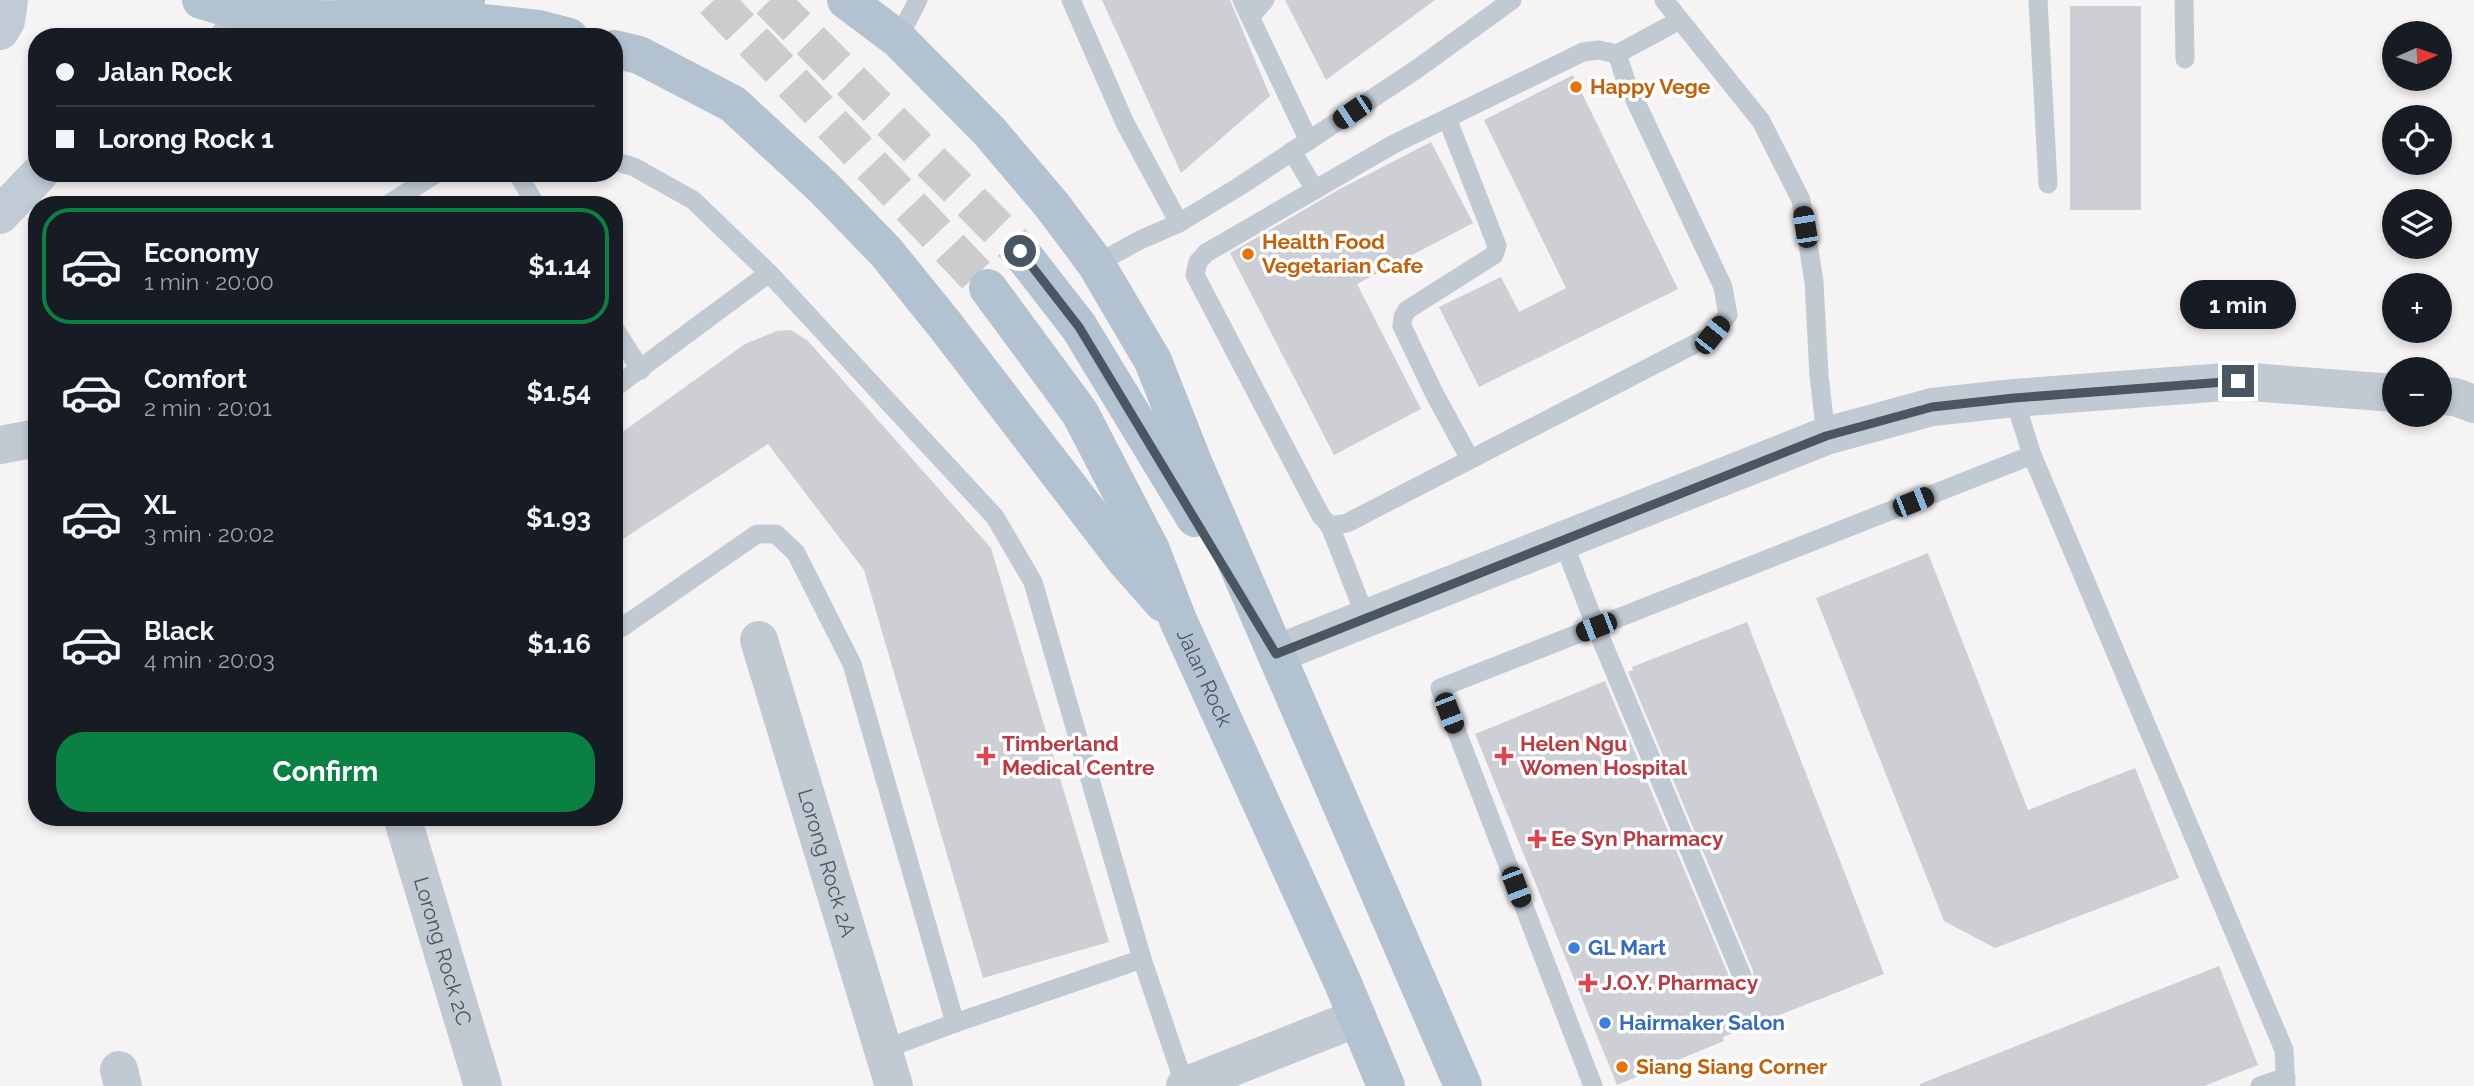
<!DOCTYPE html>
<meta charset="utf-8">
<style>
:root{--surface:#171b24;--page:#242831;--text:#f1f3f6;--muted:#9ea1a6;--line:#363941;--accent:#0b8043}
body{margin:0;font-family:Raleway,sans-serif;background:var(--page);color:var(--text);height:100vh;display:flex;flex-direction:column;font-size:26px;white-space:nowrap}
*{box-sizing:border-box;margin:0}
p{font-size:23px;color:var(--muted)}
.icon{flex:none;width:38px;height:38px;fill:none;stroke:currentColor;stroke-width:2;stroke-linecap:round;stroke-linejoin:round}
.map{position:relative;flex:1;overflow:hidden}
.panel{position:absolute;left:28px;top:196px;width:595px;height:630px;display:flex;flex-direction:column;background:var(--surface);border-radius:28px;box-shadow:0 4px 10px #0003}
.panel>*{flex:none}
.hud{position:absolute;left:28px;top:28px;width:595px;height:154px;border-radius:28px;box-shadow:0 4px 10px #0003;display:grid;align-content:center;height:154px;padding:0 28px;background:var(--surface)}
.needle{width:46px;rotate:87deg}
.fabs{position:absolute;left:2382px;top:21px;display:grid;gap:14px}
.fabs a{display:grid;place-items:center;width:70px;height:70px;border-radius:50%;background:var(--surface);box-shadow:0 4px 10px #0003;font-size:35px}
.end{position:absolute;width:32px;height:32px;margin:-16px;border:9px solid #4a5661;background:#fff;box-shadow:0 0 0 4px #fff}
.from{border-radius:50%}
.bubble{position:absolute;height:49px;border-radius:24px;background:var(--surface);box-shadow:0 4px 10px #0003;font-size:23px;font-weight:700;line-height:49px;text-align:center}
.car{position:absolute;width:21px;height:42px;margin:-21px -10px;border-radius:9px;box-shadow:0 0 5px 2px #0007;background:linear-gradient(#222 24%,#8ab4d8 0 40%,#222 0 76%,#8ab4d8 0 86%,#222 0)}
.hud b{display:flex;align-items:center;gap:24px;height:66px;font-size:26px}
.hud b+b{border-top:2px solid var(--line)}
.hud i{width:18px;height:18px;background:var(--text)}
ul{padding:12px 0 0;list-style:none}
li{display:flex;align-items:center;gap:21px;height:116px;margin:0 14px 10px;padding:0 14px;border:4px solid transparent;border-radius:28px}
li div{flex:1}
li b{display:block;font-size:26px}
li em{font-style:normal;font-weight:700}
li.current{border-color:var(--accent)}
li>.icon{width:63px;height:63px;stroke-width:1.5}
.action{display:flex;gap:14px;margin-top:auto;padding:14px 28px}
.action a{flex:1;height:80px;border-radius:28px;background:var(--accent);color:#fff;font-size:28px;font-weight:700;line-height:80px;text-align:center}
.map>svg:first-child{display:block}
.building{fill:#cdcfd5}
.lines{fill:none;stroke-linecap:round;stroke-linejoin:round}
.primary-tunnel{stroke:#caccce;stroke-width:38;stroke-dasharray:38 19;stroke-linecap:butt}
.lane{stroke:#c1cad2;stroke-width:19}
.street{stroke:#c1cad2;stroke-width:38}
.secondary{stroke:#c1cbd6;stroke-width:38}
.primary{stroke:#b3c2d1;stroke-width:38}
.route{stroke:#4a5661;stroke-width:9}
.food-dot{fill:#e8710a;stroke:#fff;stroke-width:2.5}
.health-dot{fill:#e0444e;stroke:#fff;stroke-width:2.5}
.shop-dot{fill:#3f7fe0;stroke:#fff;stroke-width:2.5}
.labels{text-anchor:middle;stroke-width:7;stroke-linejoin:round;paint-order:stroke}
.food-label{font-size:21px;font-weight:bold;fill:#c56008;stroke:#fff;text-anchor:start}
.street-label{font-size:21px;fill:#4a5661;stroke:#fff}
.health-label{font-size:21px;font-weight:bold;fill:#be3a42;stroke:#fff;text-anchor:start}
.shop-label{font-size:21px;font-weight:bold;fill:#366cbe;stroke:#fff;text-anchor:start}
</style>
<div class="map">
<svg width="2474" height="1086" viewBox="0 0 2474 1086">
<rect width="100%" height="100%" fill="#f5f3f3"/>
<g class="building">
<polygon points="1102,0 1230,0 1270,96 1181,173"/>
<polygon points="1285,0 1435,0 1326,80"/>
<rect x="2070" y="6" width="71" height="204"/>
<polygon points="1573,75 1678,289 1479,387 1439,307 1501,277 1519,312 1566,288 1484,120"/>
<polygon points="1431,142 1473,223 1357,284 1421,409 1334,455 1230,253 1338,190"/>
<polygon points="791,330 808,341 991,548 1109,942 983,978 864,570 768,444 614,545 614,438 745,344 777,331"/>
<polygon points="1928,553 2028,810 2135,768 2179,878 1995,948 1944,921 1816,598"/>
<polygon points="1747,622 1884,974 1723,1037 1724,1041 1617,1085 1475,734 1605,681 1731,981 1740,988 1747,987 1754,978 1753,971 1628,672 1633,670 1632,667"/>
<polygon points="2219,966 2258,1065 2204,1086 1920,1086 1920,1084"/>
</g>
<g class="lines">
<g class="primary-tunnel">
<polyline points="714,0 988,288"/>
<polyline points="770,0 1020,251"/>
</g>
<g class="lane">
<polyline points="1071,0 1125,123 1179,223"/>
<polyline points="1242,0 1309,141"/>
<polyline points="1664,0 1761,121 1801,200 1814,282 1819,375 1826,436"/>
<polyline points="2038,0 2048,184"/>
<polyline points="2184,0 2185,59"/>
<polyline points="1250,17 1265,0"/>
<polyline points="898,39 918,0"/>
<polyline points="1447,118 1497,246 1494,255 1407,310 1403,317 1402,326 1434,393 1470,459"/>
<polyline points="1292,151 1315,190"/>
<polyline points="614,161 634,167 693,200 769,273"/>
<polyline points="517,173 536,205"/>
<polyline points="387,205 437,173"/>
<polyline points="1096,264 1140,240 1179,223 1240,186 1417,69 1512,0"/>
<polyline points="614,328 641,370"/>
<polyline points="614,388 769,273 995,517 1033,582 1142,959 1185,1086"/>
<polyline points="2014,398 2032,455 2284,1050 2286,1086"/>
<polyline points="1330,526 1347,523 1712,335 1728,315 1723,287 1626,81 1617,54"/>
<polyline points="1562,539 1596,627 1742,976"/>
<polyline points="1366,618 1330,526 1321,516 1195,275 1198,262 1206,253 1392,145 1583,52 1599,50 1617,54 1680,20"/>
<polyline points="614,627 621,628 757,534 776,534 796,553 852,664 955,1023 882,1050"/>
<polyline points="955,1023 1142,959"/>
<polyline points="1593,1086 1440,688 2032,455"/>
<polyline points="2260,1086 2286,1077"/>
</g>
<g class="street">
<polyline points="2440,396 2455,397 2474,404"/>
<polyline points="0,445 37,438"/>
<path id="s1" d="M759 640 894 1086"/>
<polyline points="1276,654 1826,436 1932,407 2014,398 2238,381 2394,393"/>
<path id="s2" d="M402 817 483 1086"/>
<polyline points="119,1070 123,1086"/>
<polyline points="1185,1086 1357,1018"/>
</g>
<g class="secondary">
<polyline points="0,31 6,21 9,0"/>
<polyline points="229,37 303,21"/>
<polyline points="0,215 40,173"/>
</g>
<g class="primary">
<path d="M201 0C284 27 382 24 466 0"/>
<polyline points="846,0 898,39 989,131 1051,204 1096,264 1153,361 1193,462 1463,1086"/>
<polyline points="428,17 538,29 569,37"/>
<polyline points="614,49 639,55 733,104 823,187 886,252 945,325 1125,560 1163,603"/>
<polyline points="1020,251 1079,327 1195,518"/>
<path id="s3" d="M988 288 1080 413 1151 550 1178 620 1342 981 1386 1086"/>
</g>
</g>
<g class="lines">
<polyline class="route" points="1020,251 1079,327 1276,654 1826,436 1932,407 2014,398 2238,381"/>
</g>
<g class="food-dot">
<circle cx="1576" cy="87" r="7"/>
<circle cx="1248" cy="254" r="7"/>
<circle cx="1622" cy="1067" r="7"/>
</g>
<g class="health-dot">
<path d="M982.5 745.5h7v7h7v7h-7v7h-7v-7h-7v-7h7z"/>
<path d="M1500.5 745.5h7v7h7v7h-7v7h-7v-7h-7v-7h7z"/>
<path d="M1533.5 828.5h7v7h7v7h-7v7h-7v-7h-7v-7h7z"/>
<path d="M1584.5 972.5h7v7h7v7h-7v7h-7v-7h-7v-7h7z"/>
</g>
<g class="shop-dot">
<circle cx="1574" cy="948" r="7"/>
<circle cx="1605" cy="1023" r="7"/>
</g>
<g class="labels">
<g class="food-label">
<text x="1590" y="94">Happy Vege</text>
<text x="1262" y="249">Health Food<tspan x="1262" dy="24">Vegetarian Cafe</tspan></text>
<text x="1636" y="1074">Siang Siang Corner</text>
</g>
<g class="street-label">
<text dy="7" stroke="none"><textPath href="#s3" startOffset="448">Jalan Rock</textPath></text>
<text dy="7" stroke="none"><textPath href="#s1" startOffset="233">Lorong Rock 2A</textPath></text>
<text dy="7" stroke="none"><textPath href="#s2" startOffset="140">Lorong Rock 2C</textPath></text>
</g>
<g class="health-label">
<text x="1002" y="751">Timberland<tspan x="1002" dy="24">Medical Centre</tspan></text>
<text x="1520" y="751">Helen Ngu<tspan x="1520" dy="24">Women Hospital</tspan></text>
<text x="1551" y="846">Ee Syn Pharmacy</text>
<text x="1602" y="990">J.O.Y. Pharmacy</text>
</g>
<g class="shop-label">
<text x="1588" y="955">GL Mart</text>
<text x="1619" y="1030">Hairmaker Salon</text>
</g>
</g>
</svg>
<div class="fabs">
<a><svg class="needle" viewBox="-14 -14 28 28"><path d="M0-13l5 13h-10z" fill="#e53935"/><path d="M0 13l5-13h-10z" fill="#9ea1a6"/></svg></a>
<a><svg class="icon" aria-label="locate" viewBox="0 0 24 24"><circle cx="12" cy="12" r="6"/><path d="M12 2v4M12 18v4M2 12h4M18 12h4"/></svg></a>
<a><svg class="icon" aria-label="layers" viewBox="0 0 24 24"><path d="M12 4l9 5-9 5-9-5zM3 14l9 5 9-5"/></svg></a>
<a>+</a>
<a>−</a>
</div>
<i class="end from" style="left:1020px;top:251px"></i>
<i class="end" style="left:2238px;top:381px"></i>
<div class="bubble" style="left:2180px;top:280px;width:116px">1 min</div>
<i class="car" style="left:1352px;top:112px;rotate:236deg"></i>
<i class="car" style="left:1805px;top:227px;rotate:351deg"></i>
<i class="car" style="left:1712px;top:335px;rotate:39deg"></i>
<i class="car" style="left:1913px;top:502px;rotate:68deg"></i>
<i class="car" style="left:1596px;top:627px;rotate:249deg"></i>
<i class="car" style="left:1449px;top:713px;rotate:159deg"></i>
<i class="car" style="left:1516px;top:887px;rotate:159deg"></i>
<div class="hud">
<b><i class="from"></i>Jalan Rock</b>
<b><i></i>Lorong Rock 1</b>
</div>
<section class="panel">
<ul>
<li class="current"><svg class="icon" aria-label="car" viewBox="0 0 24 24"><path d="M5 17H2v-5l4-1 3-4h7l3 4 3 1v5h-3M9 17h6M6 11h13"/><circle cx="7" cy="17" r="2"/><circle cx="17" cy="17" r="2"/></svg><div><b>Economy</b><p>1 min · 20:00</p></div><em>$1.14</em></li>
<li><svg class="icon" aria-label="car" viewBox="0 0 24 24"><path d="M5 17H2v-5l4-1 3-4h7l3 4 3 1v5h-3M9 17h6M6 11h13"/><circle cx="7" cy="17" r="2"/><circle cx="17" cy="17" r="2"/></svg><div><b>Comfort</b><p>2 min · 20:01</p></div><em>$1.54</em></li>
<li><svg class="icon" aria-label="car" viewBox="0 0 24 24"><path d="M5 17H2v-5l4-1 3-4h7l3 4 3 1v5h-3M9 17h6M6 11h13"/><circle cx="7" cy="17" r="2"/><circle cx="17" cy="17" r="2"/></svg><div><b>XL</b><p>3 min · 20:02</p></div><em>$1.93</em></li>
<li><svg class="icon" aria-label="car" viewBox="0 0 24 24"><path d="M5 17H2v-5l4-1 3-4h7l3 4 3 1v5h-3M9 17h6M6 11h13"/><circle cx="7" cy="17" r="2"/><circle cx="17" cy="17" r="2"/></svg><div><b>Black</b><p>4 min · 20:03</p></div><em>$1.16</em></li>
</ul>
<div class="action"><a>Confirm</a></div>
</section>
</div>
